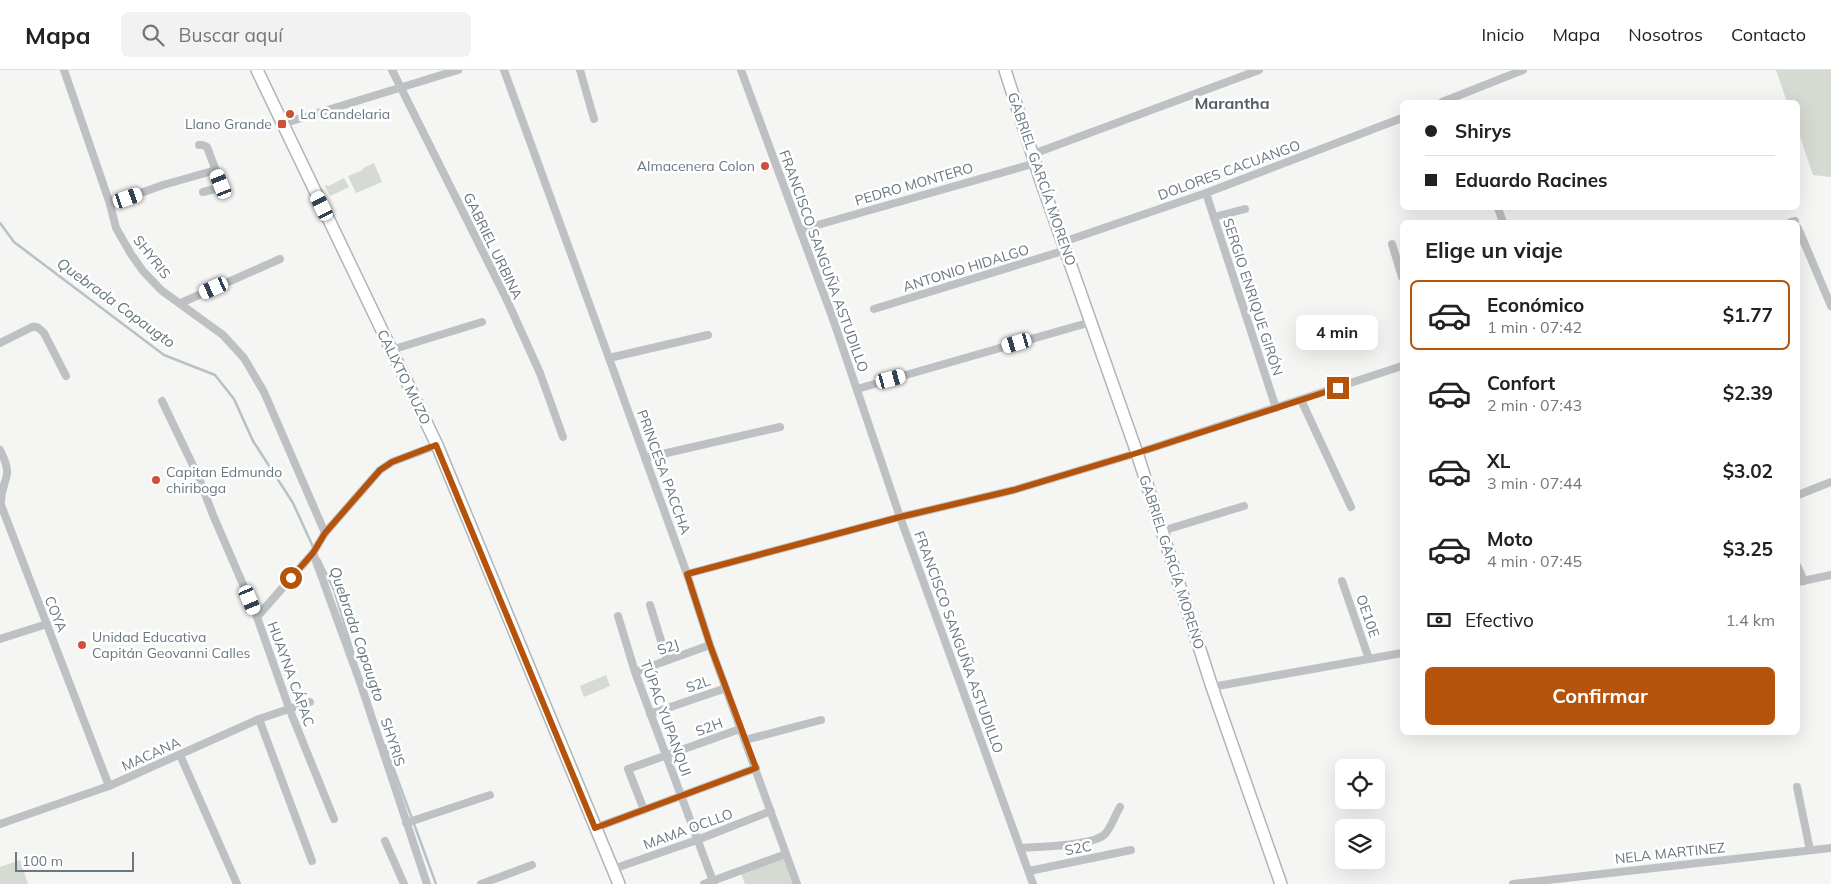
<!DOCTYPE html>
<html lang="es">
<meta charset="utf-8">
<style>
:root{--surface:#fff;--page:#f2f2f2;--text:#222;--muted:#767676;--line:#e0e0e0;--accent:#b45309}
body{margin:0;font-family:Mulish,sans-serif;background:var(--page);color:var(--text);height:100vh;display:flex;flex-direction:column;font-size:19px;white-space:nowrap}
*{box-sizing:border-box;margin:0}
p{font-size:16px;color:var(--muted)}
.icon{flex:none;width:28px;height:28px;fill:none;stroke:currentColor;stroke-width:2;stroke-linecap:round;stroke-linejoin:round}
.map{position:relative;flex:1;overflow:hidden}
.details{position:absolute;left:1400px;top:150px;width:400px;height:515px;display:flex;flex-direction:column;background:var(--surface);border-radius:8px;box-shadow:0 5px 20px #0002}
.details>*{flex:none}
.hud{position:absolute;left:1400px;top:30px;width:400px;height:110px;border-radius:8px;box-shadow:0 5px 20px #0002;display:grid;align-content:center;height:110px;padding:0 25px;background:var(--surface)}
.fabs{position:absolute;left:1335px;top:689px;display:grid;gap:10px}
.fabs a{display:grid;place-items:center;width:50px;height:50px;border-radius:8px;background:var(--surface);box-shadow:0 5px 20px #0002;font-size:25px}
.scale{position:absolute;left:15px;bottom:12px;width:119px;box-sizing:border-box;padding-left:5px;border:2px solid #687780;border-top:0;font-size:14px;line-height:18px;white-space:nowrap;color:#687780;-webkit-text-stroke:4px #fff;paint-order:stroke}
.end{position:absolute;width:22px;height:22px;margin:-11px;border:6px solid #b45309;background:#fff;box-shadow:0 0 0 2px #fff}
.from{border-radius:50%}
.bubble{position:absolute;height:35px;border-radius:8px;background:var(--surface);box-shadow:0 5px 20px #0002;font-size:16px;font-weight:700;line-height:35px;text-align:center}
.car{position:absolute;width:15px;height:30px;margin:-15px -8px;border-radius:6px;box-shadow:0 0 4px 1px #0007;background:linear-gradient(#fff 24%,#345 0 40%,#fff 0 76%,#345 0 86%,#fff 0)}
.hud b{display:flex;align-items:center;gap:18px;height:48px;font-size:19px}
.hud b+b{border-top:1px solid var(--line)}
.hud i{width:12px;height:12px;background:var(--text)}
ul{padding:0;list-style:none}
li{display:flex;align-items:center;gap:15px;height:70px;margin:0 10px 8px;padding:0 15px;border:2px solid transparent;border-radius:8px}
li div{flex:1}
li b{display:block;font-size:19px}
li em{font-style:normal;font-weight:700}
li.active{border-color:var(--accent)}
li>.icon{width:45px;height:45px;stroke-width:1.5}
h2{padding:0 25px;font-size:22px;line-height:60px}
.pay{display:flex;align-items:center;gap:12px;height:55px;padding:0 25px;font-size:19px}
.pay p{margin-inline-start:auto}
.cta{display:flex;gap:10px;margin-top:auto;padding:10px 25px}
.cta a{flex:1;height:58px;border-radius:8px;background:var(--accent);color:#fff;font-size:20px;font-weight:700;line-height:58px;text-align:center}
header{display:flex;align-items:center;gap:30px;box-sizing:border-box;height:70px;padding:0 25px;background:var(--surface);border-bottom:1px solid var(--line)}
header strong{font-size:24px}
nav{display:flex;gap:28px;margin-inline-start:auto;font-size:18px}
.search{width:350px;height:45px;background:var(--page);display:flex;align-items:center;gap:12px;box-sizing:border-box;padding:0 18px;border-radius:8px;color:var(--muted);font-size:19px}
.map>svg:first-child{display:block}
.green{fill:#d5dad2}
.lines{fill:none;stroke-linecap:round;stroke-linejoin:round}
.stream{stroke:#b6c2c6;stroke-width:2.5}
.secondary-casing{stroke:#b0b5b8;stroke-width:14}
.street{stroke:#bdc1c4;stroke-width:8}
.secondary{stroke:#fff;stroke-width:11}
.route{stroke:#b45309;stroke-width:6}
.poi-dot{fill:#cf5039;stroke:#fff;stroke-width:2}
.labels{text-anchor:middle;stroke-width:5;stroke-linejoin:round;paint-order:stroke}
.poi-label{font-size:14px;fill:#687780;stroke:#fff;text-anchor:start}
.street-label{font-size:14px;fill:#687780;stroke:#fff}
.water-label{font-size:15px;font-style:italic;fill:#63787d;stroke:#fff}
.quarter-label{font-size:16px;font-weight:bold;fill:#556066;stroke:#fff}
</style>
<header>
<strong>Mapa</strong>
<div class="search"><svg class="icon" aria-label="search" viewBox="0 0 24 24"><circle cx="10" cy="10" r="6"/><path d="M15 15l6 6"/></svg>Buscar aquí</div>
<nav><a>Inicio</a><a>Mapa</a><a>Nosotros</a><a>Contacto</a></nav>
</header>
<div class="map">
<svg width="1831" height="814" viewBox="0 0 1831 814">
<rect width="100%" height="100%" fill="#f5f5f3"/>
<g class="green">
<polygon points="1776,0 1831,0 1831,107 1813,105 1798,61 1798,32 1787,32"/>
<polygon points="374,93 382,112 356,123 348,106 363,100 363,98"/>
<polygon points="344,108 349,117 330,126 325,116 327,115 329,116"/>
<polygon points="606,605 610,616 584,627 580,616"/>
<polygon points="784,789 793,814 745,814 741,803"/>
<polygon points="20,790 28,814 0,814 0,797"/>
</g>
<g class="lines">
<g class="stream">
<polyline points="0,153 14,172 164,285 215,305 234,329 253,371 293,433 314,479"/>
<polyline points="319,489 334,520 353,582"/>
<polyline points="385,675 436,814"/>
</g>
<defs>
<g id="secondary">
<polyline points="257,0 437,375 619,814"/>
<polyline points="1005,0 1041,111 1137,383 1212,617 1281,814"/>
</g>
</defs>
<use href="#secondary" class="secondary-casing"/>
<g class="street">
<polyline points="64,0 110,134 116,158 131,184 143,201 161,220 223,265 244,288 264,322 325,463"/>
<polyline points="392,0 506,228 540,303 563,367"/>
<polyline points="504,0 609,288 687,504 710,575 797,814"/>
<polyline points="580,0 594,49"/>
<polyline points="741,0 834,252 900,447 1033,814"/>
<polyline points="1442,32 1523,0"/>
<polyline points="282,54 458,0"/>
<polyline points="199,75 203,75 207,77 221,114 219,118 203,122"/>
<polyline points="1033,84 1259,0"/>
<polyline points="1206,123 1276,338"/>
<polyline points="110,134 163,115 216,100"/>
<polyline points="1498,138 1503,152"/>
<polyline points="1214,147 1245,139"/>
<polyline points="1791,152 1795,151 1795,152"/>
<polyline points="1798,158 1831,236"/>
<polyline points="800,160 1036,93"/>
<polyline points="1063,172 1206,123 1402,48"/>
<polyline points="1392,174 1402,207"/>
<polyline points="181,233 280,189"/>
<polyline points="874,239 1066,180"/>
<path d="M0 273 30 258C37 255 39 258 44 263L66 306"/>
<polyline points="391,280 482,252"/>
<polyline points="609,288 708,265"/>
<polyline points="857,319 1091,252"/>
<polyline points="1301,330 1351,437"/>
<polyline points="162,331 199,408 213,445 257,547 289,638 334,749"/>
<path d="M0 380C16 411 0 407 1 435L109 716"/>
<polyline points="645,388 780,357"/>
<polyline points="1798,425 1831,412"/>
<polyline points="1162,461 1244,436"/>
<polyline points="313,483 361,615 427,814"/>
<polyline points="1798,497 1804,511"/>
<polyline points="687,504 900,447 1014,420 1137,383 1402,296"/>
<polyline points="1342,511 1369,589"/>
<polyline points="1798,512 1831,505"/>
<polyline points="650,535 667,590"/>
<polyline points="618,546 635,602 714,814"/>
<polyline points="257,547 313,483 325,463 380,400 392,392 437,375"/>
<polyline points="0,569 47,554"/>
<polyline points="635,602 710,575"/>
<polyline points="1212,617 1402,583"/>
<polyline points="650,644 726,618"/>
<polyline points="259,649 312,791"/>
<polyline points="745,670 821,650"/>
<polyline points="180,685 237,814"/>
<polyline points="1797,717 1810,780"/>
<polyline points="644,740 628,699 740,659"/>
<polyline points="406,753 490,725"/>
<polyline points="0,754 109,716 259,649 310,632"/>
<polyline points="595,758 756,698"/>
<polyline points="385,771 404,814"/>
<path d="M1020 778C1037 777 1094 776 1105 764 1111 758 1115 745 1120 737"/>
<polyline points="613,799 697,770 771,741"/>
<polyline points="1029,801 1131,780"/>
<polyline points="481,814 532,795"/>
<polyline points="704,814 786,784"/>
<polyline points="1513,814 1831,778"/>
</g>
<use href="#secondary" class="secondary"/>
</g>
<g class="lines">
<polyline class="route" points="291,508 313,483 325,463 380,400 392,392 436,375 595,758 756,698 710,575 687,504 900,447 1014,420 1137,383 1338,318"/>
</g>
<g class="poi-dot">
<circle cx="290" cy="44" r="5"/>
<rect x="277" y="49" width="10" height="10" rx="2.5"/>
<circle cx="765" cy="96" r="5"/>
<circle cx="156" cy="410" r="5"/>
<circle cx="82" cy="575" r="5"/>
</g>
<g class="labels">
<g class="poi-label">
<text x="300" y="49">La Candelaria</text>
<text x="272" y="59" text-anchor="end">Llano Grande</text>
<text x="755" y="101" text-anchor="end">Almacenera Colon</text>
<text x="166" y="407">Capitan Edmundo<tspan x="166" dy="16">chiriboga</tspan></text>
<text x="92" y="572">Unidad Educativa<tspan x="92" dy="16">Capitán Geovanni Calles</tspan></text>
</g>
<g class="street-label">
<text transform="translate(1229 100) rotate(-20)" y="5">DOLORES CACUANGO</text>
<text transform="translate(1042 109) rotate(71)" y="5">GABRIEL GARCÍA MORENO</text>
<text transform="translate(914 114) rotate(-16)" y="5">PEDRO MONTERO</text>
<text transform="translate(493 176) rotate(64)" y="5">GABRIEL URBINA</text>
<text transform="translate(152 187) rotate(52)" y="5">SHYRIS</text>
<text transform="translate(824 191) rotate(70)" y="5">FRANCISCO SANGUÑA ASTUDILLO</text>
<text transform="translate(966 198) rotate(-17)" y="5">ANTONIO HIDALGO</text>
<text transform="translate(1253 227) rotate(72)" y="5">SERGIO ENRIQUE GIRÓN</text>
<text transform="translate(404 307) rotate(64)" y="5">CALIXTO MUZO</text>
<text transform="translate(664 402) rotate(70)" y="5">PRINCESA PACCHA</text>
<text transform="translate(1172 492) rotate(72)" y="5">GABRIEL GARCÍA MORENO</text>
<text transform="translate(56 544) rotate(68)" y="5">COYA</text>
<text transform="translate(1368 546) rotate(71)" y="5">OE10E</text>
<text transform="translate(959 572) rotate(70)" y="5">FRANCISCO SANGUÑA ASTUDILLO</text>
<text transform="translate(668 577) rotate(-19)" y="5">S2J</text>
<text transform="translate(291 604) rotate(70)" y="5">HUAYNA CÁPAC</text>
<text transform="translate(698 614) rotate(-19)" y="5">S2L</text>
<text transform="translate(666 648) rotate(70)" y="5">TÚPAC YUPANQUI</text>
<text transform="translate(709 657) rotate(-20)" y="5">S2H</text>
<text transform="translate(393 672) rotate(72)" y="5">SHYRIS</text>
<text transform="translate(151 684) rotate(-24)" y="5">MACANA</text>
<text transform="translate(688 759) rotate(-20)" y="5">MAMA OCLLO</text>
<text transform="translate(1078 778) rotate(-11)" y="5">S2C</text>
<text transform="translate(1670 783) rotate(-6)" y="5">NELA MARTINEZ</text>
</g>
<g class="water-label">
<text transform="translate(116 233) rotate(36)" y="5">Quebrada Copaugto</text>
<text transform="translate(357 564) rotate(71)" y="5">Quebrada Copaugto</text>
</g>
<g class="quarter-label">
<text x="1232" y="39">Marantha</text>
</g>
</g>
</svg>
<div class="fabs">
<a><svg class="icon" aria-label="locate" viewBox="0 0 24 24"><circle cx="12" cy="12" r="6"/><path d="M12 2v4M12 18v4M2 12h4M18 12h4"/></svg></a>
<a><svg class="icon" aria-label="layers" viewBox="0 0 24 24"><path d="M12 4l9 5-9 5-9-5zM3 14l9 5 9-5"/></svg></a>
</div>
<div class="scale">100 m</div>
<i class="end from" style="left:291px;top:508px"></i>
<i class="end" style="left:1338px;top:318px"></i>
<div class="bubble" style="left:1296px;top:245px;width:82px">4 min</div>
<i class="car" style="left:221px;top:114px;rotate:338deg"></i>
<i class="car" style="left:128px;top:128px;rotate:71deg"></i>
<i class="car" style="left:322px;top:136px;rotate:334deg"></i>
<i class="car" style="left:214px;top:218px;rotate:246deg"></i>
<i class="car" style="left:1017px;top:273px;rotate:254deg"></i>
<i class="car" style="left:891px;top:309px;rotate:75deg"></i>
<i class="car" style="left:250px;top:530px;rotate:157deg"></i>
<div class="hud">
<b><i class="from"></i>Shirys</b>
<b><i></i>Eduardo Racines</b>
</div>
<section class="details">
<h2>Elige un viaje</h2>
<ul>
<li class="active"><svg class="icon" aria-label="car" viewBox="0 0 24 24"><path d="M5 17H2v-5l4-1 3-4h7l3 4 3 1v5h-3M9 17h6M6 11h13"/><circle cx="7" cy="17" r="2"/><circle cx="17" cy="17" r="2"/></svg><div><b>Económico</b><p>1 min · 07:42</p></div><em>$1.77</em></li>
<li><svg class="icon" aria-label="car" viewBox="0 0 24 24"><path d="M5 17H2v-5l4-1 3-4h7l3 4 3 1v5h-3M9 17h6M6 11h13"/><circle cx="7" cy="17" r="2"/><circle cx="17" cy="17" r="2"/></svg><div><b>Confort</b><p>2 min · 07:43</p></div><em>$2.39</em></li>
<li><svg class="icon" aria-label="car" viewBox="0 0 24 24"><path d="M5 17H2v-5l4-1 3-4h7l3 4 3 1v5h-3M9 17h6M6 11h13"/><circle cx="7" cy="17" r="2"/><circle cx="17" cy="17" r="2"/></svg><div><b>XL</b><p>3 min · 07:44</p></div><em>$3.02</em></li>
<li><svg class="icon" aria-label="car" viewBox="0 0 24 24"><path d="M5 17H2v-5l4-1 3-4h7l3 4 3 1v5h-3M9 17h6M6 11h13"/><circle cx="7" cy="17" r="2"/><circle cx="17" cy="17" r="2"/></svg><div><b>Moto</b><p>4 min · 07:45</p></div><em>$3.25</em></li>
</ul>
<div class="pay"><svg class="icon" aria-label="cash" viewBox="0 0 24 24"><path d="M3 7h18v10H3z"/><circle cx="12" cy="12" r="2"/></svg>Efectivo<p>1.4 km</p></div>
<div class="cta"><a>Confirmar</a></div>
</section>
</div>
